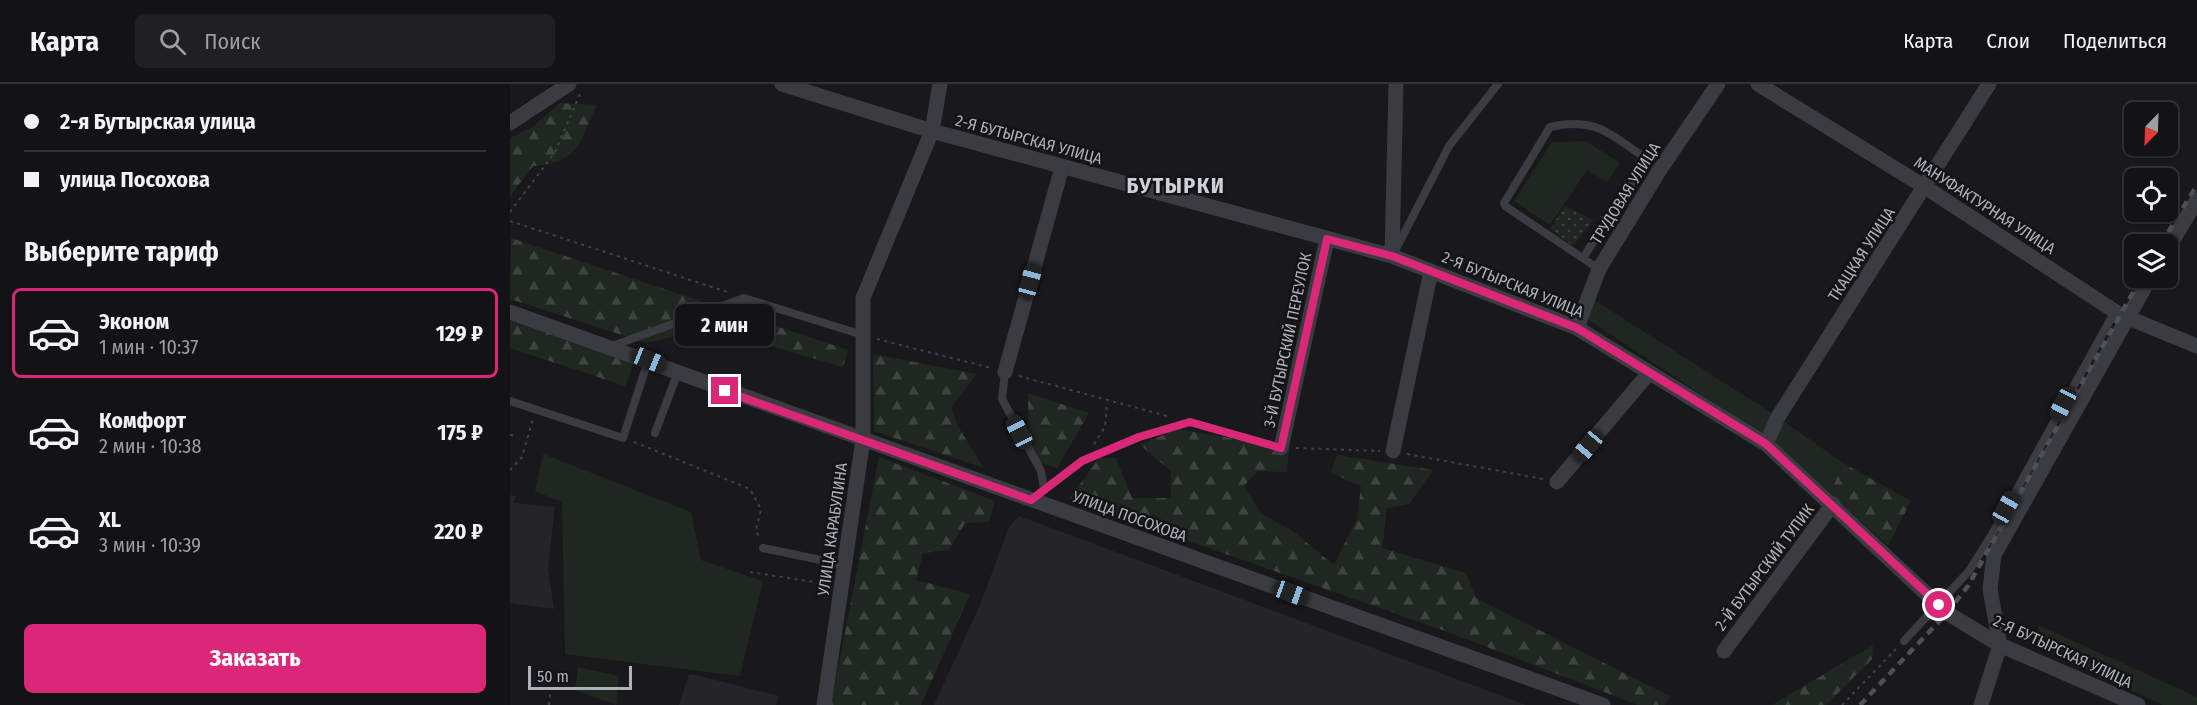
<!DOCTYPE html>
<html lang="ru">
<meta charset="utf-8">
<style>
:root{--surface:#131315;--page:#202022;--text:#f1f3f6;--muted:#9d9ea0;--line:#323234;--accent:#db2777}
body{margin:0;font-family:"Fira Sans Condensed",sans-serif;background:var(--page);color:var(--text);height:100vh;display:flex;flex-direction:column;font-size:22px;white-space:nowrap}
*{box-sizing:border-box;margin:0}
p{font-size:20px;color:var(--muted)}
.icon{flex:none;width:33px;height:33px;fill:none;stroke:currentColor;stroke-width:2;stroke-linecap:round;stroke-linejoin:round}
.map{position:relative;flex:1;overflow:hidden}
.drawer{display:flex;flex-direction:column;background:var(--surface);width:510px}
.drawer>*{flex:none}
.banner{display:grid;align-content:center;height:132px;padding:0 24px;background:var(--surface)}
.needle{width:39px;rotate:203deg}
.fabs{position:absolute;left:1614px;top:18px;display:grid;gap:12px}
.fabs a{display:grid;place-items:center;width:54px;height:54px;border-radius:9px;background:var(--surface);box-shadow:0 2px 4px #0004,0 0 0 2px var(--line);font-size:30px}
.scale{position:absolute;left:18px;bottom:15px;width:104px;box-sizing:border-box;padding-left:6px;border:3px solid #acb1bb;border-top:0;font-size:16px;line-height:21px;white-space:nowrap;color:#acb1bb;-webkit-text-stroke:4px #141417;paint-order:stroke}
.end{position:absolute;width:27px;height:27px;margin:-14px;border:8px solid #db2777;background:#fff;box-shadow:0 0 0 3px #fff}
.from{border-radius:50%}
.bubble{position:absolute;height:42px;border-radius:9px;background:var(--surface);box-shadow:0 2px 4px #0004,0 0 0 2px var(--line);font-size:20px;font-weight:700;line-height:42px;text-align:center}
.car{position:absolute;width:18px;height:36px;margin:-18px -9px;border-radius:8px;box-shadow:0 0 4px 2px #0007;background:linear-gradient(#222 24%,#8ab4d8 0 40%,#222 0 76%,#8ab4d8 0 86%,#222 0)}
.banner b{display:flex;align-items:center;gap:21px;height:57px;font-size:22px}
.banner b+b{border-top:2px solid var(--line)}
.banner i{width:15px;height:15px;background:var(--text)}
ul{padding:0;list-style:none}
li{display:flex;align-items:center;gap:18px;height:90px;margin:0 12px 9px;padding:0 12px;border:3px solid transparent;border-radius:9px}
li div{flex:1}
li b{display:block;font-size:22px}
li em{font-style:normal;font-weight:700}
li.active{border-color:var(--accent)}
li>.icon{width:54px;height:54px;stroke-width:1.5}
h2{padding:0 24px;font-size:27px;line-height:72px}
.primary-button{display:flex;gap:12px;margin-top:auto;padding:12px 24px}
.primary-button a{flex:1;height:69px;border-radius:9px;background:var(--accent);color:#fff;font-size:24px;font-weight:700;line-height:69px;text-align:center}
header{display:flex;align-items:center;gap:36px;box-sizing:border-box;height:84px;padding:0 30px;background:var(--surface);border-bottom:2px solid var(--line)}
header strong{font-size:28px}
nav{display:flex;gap:33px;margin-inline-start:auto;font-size:21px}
.search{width:420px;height:54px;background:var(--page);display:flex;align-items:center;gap:15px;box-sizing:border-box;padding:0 21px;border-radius:9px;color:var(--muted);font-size:22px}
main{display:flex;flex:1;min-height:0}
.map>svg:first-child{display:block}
.built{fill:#252529}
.grass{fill:#1f2720}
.forest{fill:url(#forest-firs)}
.park{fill:url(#park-dots)}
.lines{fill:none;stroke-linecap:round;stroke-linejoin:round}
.path{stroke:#414348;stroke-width:2;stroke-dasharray:3 4.5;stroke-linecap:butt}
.lane{stroke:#3b3c41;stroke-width:8}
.street{stroke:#3b3c41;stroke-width:15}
.rail{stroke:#4e5056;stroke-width:4.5;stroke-dasharray:8 6;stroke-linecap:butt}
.route{stroke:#db2777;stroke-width:8}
.labels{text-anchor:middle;stroke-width:5;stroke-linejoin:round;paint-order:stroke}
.street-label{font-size:16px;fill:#acb1bb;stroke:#141417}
.district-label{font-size:22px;font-weight:bold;letter-spacing:1.5px;fill:#cdd0d7;stroke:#141417}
</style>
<header>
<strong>Карта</strong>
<div class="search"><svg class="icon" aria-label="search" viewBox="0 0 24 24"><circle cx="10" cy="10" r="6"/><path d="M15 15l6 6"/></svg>Поиск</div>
<nav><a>Карта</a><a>Слои</a><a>Поделиться</a></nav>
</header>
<main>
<section class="drawer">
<div class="banner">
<b><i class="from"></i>2-я Бутырская улица</b>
<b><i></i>улица Посохова</b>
</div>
<h2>Выберите тариф</h2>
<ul>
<li class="active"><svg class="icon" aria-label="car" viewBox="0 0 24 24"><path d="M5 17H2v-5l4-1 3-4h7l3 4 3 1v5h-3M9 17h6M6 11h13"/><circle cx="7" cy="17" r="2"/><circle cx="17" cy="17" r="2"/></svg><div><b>Эконом</b><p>1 мин · 10:37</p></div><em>129 ₽</em></li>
<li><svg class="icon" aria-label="car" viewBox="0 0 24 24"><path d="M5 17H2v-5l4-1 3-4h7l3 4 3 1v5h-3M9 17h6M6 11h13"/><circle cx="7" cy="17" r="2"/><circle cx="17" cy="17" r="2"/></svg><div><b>Комфорт</b><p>2 мин · 10:38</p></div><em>175 ₽</em></li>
<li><svg class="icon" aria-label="car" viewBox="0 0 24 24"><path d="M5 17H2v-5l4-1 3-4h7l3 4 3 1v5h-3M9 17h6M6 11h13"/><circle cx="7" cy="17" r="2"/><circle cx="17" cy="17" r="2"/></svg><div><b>XL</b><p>3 мин · 10:39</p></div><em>220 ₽</em></li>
</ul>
<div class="primary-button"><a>Заказать</a></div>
</section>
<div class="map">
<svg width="1687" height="621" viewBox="0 0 1687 621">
<defs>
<pattern id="forest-firs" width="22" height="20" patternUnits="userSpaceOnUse" patternTransform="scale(1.5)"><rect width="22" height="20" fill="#1f2720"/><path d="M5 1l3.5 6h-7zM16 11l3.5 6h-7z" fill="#3d443e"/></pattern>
<pattern id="park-dots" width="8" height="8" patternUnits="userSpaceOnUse" patternTransform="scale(1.5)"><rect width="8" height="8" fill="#1f2720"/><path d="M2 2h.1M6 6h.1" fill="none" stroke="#3d443e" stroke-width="1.8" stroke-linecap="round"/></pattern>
</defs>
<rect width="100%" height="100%" fill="#19191c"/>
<g class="built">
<polygon points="0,411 6,412 4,419 45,423 38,485 44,525 0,519"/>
<polygon points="509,432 1016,621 424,621 470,521 499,443"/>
<polygon points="179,590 190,592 269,612 266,621 169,621"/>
</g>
<g class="grass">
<polygon points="1076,57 1110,79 1097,98 1077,86 1040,141 1004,117 1042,58"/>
<polygon points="1078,212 1268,333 1333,379 1320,410 1258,355 1073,232"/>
<polygon points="33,370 181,428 191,476 253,497 230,592 55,570 52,418 25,407"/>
<polygon points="1528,541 1687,613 1687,621 1653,621 1529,564"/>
<polygon points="68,583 109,592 106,621 65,606"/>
</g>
<g class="forest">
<path d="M50 19 87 21C69 58 69 79 23 82L0 112V54L21 44Z"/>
<polygon points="1,154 338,266 333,283 261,262 170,251 137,259 0,215"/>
<polygon points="0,233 126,274 115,302 0,264"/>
<polygon points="363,270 467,290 441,323 447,341 474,384 364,347"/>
<polygon points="518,309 579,329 547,384 519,375"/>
<polygon points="667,345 779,364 777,388 748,387 734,402 750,428 785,449 824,481 847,435 851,402 821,389 827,371 923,386 899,420 877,424 872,464 956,489 966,514 1161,613 1154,621 1128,621 938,548 559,415 589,374 606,374 622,414 661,414 661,387 630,361"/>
<polygon points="369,373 485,417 479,438 455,439 439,466 413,469 406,496 460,510 411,621 321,621"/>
<polygon points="1333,379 1401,417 1378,462 1320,410"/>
<polygon points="1363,561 1362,575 1316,621 1262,621"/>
</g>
<polygon class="park" points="1055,122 1083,136 1063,162 1040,145"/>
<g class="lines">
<g class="path">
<polyline points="0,128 45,68 70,10"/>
<polyline points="0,137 217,208"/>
<polyline points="367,255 481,284"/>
<polyline points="509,292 657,332"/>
<polyline points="0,351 5,352"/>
<polyline points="124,358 240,405 251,425 246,446 250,456"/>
<polyline points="584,360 595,343 597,318"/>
<polyline points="786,364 870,367"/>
<polyline points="897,370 1033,395"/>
<polyline points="0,386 12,373 23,335"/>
<polyline points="240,488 317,500"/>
<polyline points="39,621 40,610"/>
<polyline points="1332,621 1386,565"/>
</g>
<g class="lane">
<polyline points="886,165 939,62 988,0"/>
<path d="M1073 174 1137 75C1100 51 1087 32 1040 43L994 119 995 122 1089 185"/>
<polyline points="102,262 234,214 353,251"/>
<polyline points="495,288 492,315 531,387 534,405"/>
<polyline points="0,317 113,354 138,277"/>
<polyline points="145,349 168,288"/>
<polyline points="522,415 572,377 629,353 680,338 771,364"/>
<polyline points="253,464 335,481"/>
<polyline points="1394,557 1459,487 1485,445 1605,227"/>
</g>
<g class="street">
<polyline points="272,0 422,47 882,172 1067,244 1256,360 1437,529 1490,561 1628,621"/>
<polyline points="1248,0 1415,103 1609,230 1687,262"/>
<polyline points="0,39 59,0"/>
<polyline points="1658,164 1687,116"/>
<polyline points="882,172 886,0"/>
<polyline points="0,228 1093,621"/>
<polyline points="1067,244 1089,185 1149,87 1208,0"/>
<polyline points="495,288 552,83"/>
<polyline points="1256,360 1268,333 1479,0"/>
<polyline points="771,364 817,155"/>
<polyline points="883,367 921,187"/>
<polyline points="1047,398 1139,289"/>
<polyline points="1214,567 1323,420"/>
<polyline points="314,621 353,355 353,214 422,47 430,0"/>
<polyline points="1471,621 1490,561 1480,505 1484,471 1640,194"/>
</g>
<g class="rail">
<polyline points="1651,160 1687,101"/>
<polyline points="1350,621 1437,529 1458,502 1631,194"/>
</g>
</g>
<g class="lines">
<polyline class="route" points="215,307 521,416 572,377 629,353 680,338 771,364 817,155 882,172 1067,244 1256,360 1429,521"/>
</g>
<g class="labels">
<g class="street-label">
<text transform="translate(519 55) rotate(15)" y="6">2-Я БУТЫРСКАЯ УЛИЦА</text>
<text transform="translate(1115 109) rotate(-58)" y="6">ТРУДОВАЯ УЛИЦА</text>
<text transform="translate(1475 121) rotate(33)" y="6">МАНУФАКТУРНАЯ УЛИЦА</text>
<text transform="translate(1351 170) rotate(-57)" y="6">ТКАЦКАЯ УЛИЦА</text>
<text transform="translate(1003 200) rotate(22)" y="6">2-Я БУТЫРСКАЯ УЛИЦА</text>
<text transform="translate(777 256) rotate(-78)" y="6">3-Й БУТЫРСКИЙ ПЕРЕУЛОК</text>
<text transform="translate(620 432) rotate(20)" y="6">УЛИЦА ПОСОХОВА</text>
<text transform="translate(322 445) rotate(-82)" y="6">УЛИЦА КАРАБУЛИНА</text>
<text transform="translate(1254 483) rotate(-53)" y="6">2-Й БУТЫРСКИЙ ТУПИК</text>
<text transform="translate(1553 567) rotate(25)" y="6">2-Я БУТЫРСКАЯ УЛИЦА</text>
</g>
<g class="district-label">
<text x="666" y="109">БУТЫРКИ</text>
</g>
</g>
</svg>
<div class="fabs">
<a><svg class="needle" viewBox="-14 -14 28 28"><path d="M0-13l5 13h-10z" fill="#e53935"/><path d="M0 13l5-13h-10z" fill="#9d9ea0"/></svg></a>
<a><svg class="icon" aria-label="locate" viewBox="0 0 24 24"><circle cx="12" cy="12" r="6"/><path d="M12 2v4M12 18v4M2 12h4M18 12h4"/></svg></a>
<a><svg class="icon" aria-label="layers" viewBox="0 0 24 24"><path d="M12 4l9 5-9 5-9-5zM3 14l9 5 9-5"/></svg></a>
</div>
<div class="scale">50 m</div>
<i class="end from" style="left:1429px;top:521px"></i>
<i class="end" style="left:215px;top:307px"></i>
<div class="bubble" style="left:165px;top:220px;width:99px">2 мин</div>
<i class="car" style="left:520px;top:197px;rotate:15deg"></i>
<i class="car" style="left:139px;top:276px;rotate:112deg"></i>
<i class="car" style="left:1553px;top:320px;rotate:208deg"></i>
<i class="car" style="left:509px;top:348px;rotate:333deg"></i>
<i class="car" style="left:1078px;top:362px;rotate:220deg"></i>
<i class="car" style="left:1496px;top:424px;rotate:29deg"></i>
<i class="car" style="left:781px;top:509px;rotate:110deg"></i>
</div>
</main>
